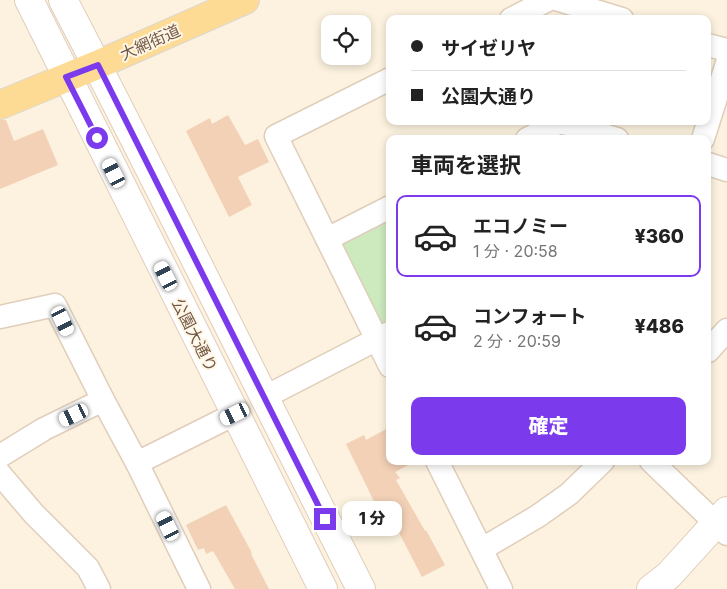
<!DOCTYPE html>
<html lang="ja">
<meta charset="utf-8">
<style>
:root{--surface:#fff;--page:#f2f2f2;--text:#222;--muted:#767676;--line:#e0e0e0;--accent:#7c3aed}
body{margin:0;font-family:Inter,"Noto Sans JP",sans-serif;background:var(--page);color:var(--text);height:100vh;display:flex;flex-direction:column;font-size:19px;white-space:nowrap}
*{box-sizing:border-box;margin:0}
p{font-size:16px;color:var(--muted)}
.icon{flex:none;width:28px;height:28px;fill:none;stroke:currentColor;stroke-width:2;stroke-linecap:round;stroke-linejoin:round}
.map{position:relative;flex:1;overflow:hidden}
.panel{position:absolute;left:386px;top:135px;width:325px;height:330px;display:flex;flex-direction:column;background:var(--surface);border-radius:10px;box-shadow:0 2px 8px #0003}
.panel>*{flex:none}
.banner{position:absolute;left:386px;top:15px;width:325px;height:110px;border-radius:10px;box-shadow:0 2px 8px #0003;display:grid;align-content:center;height:110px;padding:0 25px;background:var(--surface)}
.controls{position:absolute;left:321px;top:15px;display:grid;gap:10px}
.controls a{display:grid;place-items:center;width:50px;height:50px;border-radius:10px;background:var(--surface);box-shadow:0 2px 8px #0003;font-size:25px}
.end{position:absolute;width:22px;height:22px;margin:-11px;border:6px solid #7c3aed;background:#fff;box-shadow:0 0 0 2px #fff}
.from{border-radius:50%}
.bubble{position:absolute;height:35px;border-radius:10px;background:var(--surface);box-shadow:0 2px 8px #0003;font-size:16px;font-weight:800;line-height:35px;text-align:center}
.car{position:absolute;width:15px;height:30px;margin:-15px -8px;border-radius:6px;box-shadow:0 0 4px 1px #0007;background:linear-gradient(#fff 24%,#345 0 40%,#fff 0 76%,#345 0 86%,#fff 0)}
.banner b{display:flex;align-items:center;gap:18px;height:48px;font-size:19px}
.banner b+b{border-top:1px solid var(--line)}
.banner i{width:12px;height:12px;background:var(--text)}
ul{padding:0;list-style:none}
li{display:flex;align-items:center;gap:15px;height:82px;margin:0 10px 8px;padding:0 15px;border:2px solid transparent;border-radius:10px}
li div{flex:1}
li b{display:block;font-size:19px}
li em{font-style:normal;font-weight:800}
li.active{border-color:var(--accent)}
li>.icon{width:45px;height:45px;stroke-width:1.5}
h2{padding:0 25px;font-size:22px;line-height:60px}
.button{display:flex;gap:10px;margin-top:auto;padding:10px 25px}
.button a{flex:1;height:58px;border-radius:10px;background:var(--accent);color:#fff;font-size:20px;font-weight:800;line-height:58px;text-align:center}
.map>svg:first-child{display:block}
.green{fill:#cde9be}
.building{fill:#f2d1b6}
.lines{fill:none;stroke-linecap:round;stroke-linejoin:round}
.minor-casing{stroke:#e0cebb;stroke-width:25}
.tertiary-casing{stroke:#e0cebb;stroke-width:30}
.primary-casing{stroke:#ddd7d3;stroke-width:30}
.minor{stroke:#fff;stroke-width:22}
.tertiary{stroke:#fff;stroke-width:28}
.primary{stroke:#fddb95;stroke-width:28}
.route{stroke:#7c3aed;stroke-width:6}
.labels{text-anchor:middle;stroke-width:4;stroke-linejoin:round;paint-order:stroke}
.street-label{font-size:16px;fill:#725847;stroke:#fff6e5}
</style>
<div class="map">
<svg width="727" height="589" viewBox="0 0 727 589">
<rect width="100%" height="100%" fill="#fcf2df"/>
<polygon class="green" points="390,217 390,322 387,324 378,322 341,248 346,239"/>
<g class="building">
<polygon points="228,115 245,145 258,139 269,162 238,177 252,205 229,217 186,131 210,118 212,124"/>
<polygon points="0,120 6,120 14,141 43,129 58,165 0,189"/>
<polygon points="390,427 390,461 416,461 395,472 400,478 396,480 425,531 426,530 445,565 422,577 396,527 388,530 346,444 364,435 366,440"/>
<polygon points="226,505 252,553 251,554 269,589 235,589 213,551 206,554 204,548 198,550 186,525"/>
</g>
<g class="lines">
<defs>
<g id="minor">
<polyline points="559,0 622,19"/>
<polyline points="511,19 548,0"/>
<polyline points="708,45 727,50"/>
<polyline points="390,79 276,136 390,366"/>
<polyline points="527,139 560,122 617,139"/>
<polyline points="703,139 727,63"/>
<polyline points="708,164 727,170"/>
<polyline points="327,239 390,207"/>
<polyline points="0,317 55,305 103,400 137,463 199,589"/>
<polyline points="708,351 727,330"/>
<polyline points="263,398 389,333"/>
<polyline points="0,456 44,429 103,400"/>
<polyline points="437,461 501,589"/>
<polyline points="651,461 727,534"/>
<polyline points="137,463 235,414"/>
<polyline points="0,474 34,514 88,568 99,589"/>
<polyline points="482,549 538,516 569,494 603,461"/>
</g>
<g id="tertiary">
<polyline points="29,0 323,589"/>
<path d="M63 0C165 195 261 393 361 589"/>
<polyline points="651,589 669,575 727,511"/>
</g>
<polyline id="primary" points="0,105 97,65 245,0"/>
</defs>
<use href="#minor" class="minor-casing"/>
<use href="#tertiary" class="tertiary-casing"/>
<use href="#primary" class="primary-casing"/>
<use href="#minor" class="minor"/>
<use href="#tertiary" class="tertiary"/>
<use href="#primary" class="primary"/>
</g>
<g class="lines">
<polyline class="route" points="97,138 66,77 98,65 325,519"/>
</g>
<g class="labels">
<g class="street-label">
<text transform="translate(150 42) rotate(-24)" y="6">大網街道</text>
<text transform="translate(195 335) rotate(63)" y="6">公園大通り</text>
</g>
</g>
</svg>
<div class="controls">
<a><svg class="icon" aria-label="locate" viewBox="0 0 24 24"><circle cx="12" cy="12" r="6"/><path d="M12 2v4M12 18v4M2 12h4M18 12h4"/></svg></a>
</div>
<i class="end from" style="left:97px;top:138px"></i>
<i class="end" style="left:325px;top:519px"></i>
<div class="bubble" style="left:342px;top:501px;width:60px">1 分</div>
<i class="car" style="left:114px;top:173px;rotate:333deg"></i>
<i class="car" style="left:166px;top:276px;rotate:333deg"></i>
<i class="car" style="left:63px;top:321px;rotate:154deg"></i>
<i class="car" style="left:235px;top:414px;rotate:244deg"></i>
<i class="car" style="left:74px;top:415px;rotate:244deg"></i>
<i class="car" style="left:168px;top:526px;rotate:334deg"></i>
<div class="banner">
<b><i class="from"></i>サイゼリヤ</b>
<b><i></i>公園大通り</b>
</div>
<section class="panel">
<h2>車両を選択</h2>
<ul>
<li class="active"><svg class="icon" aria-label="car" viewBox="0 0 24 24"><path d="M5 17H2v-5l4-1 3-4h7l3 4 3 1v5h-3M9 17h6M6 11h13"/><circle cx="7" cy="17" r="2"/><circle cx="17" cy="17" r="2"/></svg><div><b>エコノミー</b><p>1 分 · 20:58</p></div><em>¥360</em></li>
<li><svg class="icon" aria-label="car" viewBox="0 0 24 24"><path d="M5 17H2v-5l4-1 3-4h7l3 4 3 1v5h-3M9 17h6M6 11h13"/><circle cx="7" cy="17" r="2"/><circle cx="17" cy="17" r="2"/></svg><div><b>コンフォート</b><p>2 分 · 20:59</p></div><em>¥486</em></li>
</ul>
<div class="button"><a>確定</a></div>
</section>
</div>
